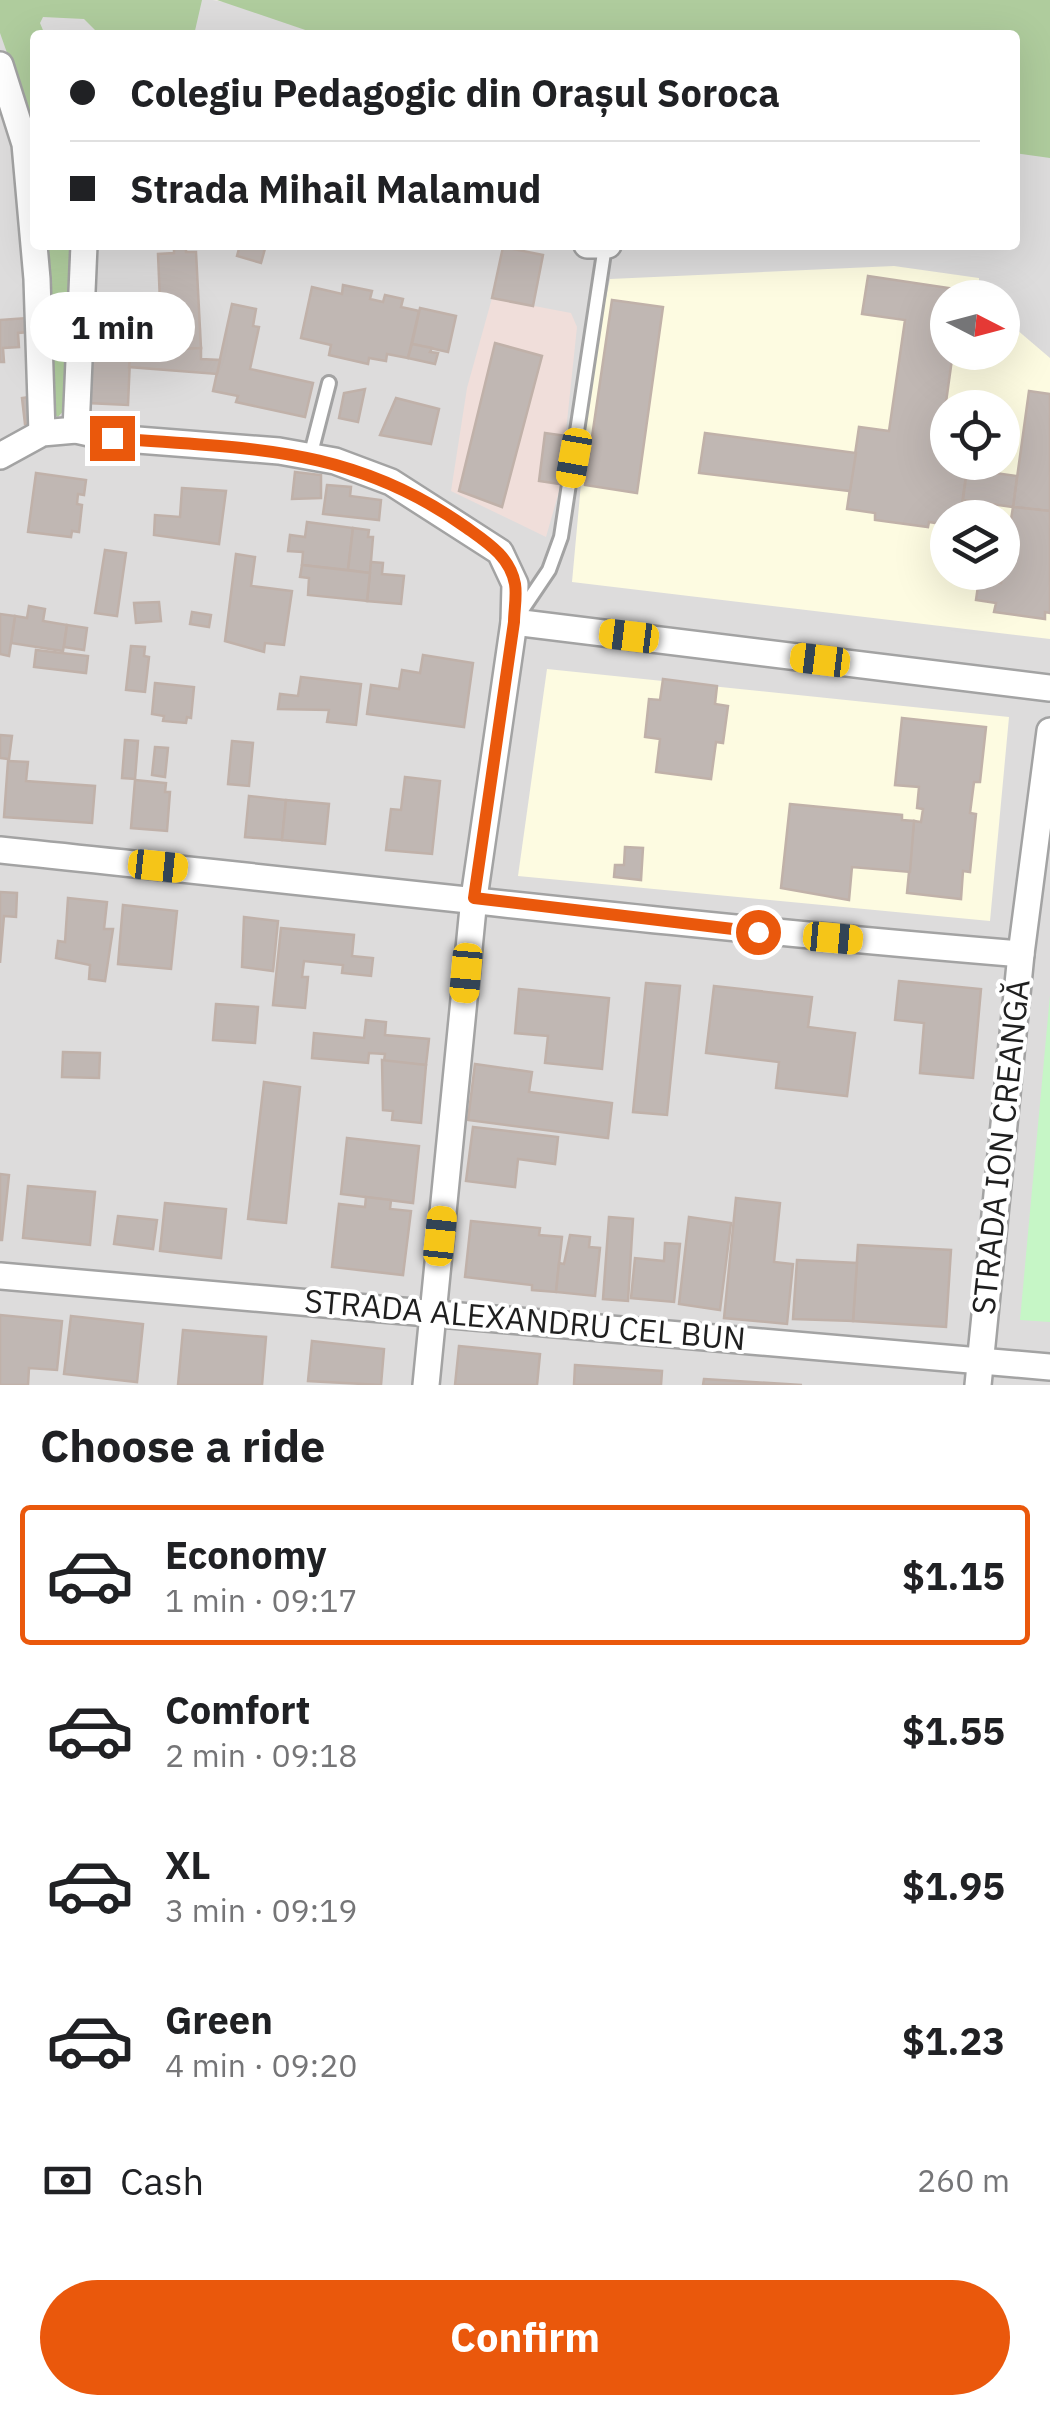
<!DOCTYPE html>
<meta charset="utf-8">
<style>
:root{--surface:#fff;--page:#f6f6f6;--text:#202124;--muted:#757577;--line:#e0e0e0;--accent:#ea580c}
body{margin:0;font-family:"IBM Plex Sans",sans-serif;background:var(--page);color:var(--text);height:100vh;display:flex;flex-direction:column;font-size:38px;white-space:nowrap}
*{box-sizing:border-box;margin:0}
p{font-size:32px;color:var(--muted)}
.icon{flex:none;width:55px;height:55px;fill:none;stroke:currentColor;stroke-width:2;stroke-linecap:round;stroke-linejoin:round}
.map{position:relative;height:1385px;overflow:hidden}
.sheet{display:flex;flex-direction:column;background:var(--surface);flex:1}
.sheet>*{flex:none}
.banner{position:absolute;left:30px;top:30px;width:990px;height:220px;border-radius:10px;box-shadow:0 10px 40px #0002;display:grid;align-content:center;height:220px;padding:0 40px;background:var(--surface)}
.needle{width:65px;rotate:96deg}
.buttons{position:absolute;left:930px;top:280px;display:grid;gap:20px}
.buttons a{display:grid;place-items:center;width:90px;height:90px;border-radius:50%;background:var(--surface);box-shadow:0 10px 40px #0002;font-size:50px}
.end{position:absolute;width:45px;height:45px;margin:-22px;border:12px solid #ea580c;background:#fff;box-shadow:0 0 0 5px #fff}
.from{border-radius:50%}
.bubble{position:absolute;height:70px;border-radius:35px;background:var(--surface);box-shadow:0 10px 40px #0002;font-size:32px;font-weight:700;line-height:70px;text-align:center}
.car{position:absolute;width:30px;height:60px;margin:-30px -15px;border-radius:12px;box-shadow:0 0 8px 2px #0007;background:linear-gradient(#f5c518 24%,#345 0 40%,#f5c518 0 76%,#345 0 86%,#f5c518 0)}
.banner b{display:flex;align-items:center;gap:35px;height:95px;font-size:38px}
.banner b+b{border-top:2px solid var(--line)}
.banner i{width:25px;height:25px;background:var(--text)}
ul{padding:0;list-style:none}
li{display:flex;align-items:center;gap:30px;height:140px;margin:0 20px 15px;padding:0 20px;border:5px solid transparent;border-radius:10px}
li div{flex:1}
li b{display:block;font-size:38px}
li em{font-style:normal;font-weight:700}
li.selected{border-color:var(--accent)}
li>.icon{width:90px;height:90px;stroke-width:1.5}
h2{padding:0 40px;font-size:45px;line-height:120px}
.pay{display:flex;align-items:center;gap:25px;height:110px;padding:0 40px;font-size:38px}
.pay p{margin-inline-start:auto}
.action{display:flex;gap:20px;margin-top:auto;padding:20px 40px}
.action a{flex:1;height:115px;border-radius:60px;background:var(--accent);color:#fff;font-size:40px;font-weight:700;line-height:115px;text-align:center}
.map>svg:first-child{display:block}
.residential{fill:#dddcdc;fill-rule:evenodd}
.education{fill:#fdfbe1;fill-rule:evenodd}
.military{fill:#f0deda}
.forest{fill:#afcc9d}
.park{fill:#c6f6c6}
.building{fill:#c0b7b3;stroke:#c0b1a9;stroke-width:2.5}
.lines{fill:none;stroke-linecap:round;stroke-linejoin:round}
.lane-casing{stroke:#a3a3a3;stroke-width:18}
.street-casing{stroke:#a3a3a3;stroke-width:30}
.lane{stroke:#fff;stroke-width:12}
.street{stroke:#fff;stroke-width:25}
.route{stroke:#ea580c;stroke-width:12}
.labels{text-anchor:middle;stroke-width:8;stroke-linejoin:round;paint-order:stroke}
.street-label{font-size:32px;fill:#1f1f1f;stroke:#fff}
</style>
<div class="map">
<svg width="1050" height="1385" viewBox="0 0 1050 1385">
<rect width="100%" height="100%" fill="#efebe6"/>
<path class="residential" d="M0 0H213L410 35H35V245H1015V143L1050 149V1385H0ZM948 298H1002V352H948ZM948 408H1002V462H948ZM948 518H1002V572H948Z"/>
<g class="education">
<path d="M894 266 979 278V297L948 298V352H1002L1003 318 1050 358V639L572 582 592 364 610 279ZM948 408H1002V462H948ZM948 518H1002V572H948Z"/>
<polygon points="547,669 1009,717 990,921 518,876"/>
</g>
<polygon class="military" points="492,298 571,313 577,327 560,488 546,537 451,491 467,388"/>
<g class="forest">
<polygon points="0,0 202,0 194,35 100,35 84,19 43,17 40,23 45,35 35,35 35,132 0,33"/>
<polygon points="217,0 1050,0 1050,158 1015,153 1015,35 320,35"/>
<polygon points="46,245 77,245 68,406 58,417 49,411"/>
</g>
<polygon class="park" points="1050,995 1050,1322 1020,1320"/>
<g class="building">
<polygon points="240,245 266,245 261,263 237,256"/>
<polygon points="186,246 186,252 196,252 201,348 162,350 158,254 174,253 174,247"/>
<polygon points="503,247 543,255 533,306 492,298"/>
<polygon points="868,276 962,290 961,298 948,298 948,352 953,352 941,438 948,439 948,462 968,462 960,518 948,518 948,525 929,522 928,527 875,520 875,513 847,509 859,427 889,431 905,320 862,314"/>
<polygon points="343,285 372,291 370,299 383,302 385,295 403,299 401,307 419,311 408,358 387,354 386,361 369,358 368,364 329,355 331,345 301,338 312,287 342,294"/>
<polygon points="612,300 663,307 637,493 585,485"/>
<polygon points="232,304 256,309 253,326 259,327 250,369 313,383 305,417 236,402 238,396 213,391"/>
<polygon points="420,308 456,316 448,352 412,344"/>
<polygon points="91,311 132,313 128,405 87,403"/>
<polygon points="27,318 29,332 18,333 19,347 3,348 4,362 0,362 0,320"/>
<polygon points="495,343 542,356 502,507 459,491"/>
<polygon points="412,344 432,348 430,352 438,353 435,364 408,358"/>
<polygon points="201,348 201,359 220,360 217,374 129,367 131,352 162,354 162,350"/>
<polygon points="365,389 358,422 339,418 344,393"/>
<polygon points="1029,391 1050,394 1050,511 1013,507"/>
<polygon points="37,396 40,422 25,424 22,398"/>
<polygon points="396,398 439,409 431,444 380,435"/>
<polygon points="545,433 567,436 560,484 539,481"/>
<polygon points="705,433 856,453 850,491 699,473"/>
<polygon points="967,469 1017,476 1013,507 963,500"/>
<polygon points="295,472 321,475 321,498 292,499"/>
<polygon points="36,473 86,480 84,495 78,494 77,504 82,505 79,532 72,531 71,537 28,532"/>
<polygon points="327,485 351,487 350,496 381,500 379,520 323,514"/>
<polygon points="182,488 226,491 219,544 154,535 155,515 180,517"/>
<polygon points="1013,507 1050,511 1050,613 1045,612 1045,619 994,612 996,603 976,600 979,579 1001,583"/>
<polygon points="307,522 353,528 348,570 302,565 303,552 288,551 290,535 305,537"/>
<polygon points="353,528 369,530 368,537 373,537 370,573 348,570"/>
<polygon points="105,550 126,553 117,616 95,613"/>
<polygon points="236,554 255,557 251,586 292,591 284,645 265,643 264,652 225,641"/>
<polygon points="371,562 383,563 382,574 404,576 401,604 367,601"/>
<polygon points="302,565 370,573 367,601 308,595 309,578 300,577"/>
<polygon points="159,602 161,621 136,623 134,603"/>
<polygon points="29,606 45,609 43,621 67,625 63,651 11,643 15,616 27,618"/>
<polygon points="192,612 211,615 209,627 190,624"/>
<polygon points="0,614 15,616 9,656 0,654"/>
<polygon points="67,625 87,628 84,650 64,647"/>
<polygon points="131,646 145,647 144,656 149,657 145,692 126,690"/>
<polygon points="36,650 88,656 86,673 34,667"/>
<polygon points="423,655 473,663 464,727 367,714 371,685 399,689 402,670 420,673"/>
<polygon points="301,677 361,684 356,725 327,722 329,710 278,709 280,694 298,696"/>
<polygon points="663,679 717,686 715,704 728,706 723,743 716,742 711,779 656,772 660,739 645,737 649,699 660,700"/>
<polygon points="155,683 194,687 191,718 187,717 186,723 163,721 164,716 152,714"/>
<polygon points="902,718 986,727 980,782 974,782 970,813 976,814 970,872 963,871 961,899 907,893 914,821 921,822 923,809 917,808 919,787 895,785"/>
<polygon points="0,735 12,736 9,759 0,758"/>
<polygon points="125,740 138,741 135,779 122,778"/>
<polygon points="232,741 253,743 249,786 228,784"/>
<polygon points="155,747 168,748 165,777 152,775"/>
<polygon points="8,761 28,762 26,781 95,786 92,823 4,817"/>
<polygon points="405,777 440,781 432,854 386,850 391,809 401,810"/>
<polygon points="135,780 166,783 165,792 170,792 167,831 131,828"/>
<polygon points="249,796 286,800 282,840 245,837"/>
<polygon points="286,800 329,804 325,844 282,840"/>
<polygon points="790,804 902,815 902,820 914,821 910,872 852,867 849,900 781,888"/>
<polygon points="625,847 643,848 641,880 614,877 615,865 624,865"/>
<polygon points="0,892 17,893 16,917 4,916 0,963"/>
<polygon points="68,898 107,902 104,929 113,929 105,981 89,979 90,965 56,958 58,941 65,942"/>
<polygon points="123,905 177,911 171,969 118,964"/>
<polygon points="244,917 278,921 273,971 242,967"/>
<polygon points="281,928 354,935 352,956 373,958 371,976 342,973 343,965 304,961 302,977 308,977 305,1008 273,1005"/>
<polygon points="899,981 981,989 973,1078 920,1073 924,1023 895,1020"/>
<polygon points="646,983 680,986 667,1115 633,1112"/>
<polygon points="714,986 812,997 808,1027 855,1033 847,1096 776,1088 779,1062 706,1053"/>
<polygon points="519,989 609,998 602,1069 545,1063 548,1036 515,1033"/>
<polygon points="216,1004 258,1007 255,1043 213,1040"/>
<polygon points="366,1020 386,1022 385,1035 429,1039 426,1065 384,1061 385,1054 369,1053 368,1063 312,1058 314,1033 364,1038"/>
<polygon points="63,1052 100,1053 99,1078 62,1077"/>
<polygon points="382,1060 426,1065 421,1123 392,1120 393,1111 383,1110"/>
<polygon points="475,1064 532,1072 529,1092 612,1103 608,1138 468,1120"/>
<polygon points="264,1082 300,1087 286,1223 248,1219"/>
<polygon points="473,1127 558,1137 555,1164 518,1159 515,1187 466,1181"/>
<polygon points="347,1138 419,1146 413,1203 341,1194"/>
<polygon points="0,1174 9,1175 2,1240 0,1240"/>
<polygon points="28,1186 95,1192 90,1245 23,1238"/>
<polygon points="366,1197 391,1200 390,1209 411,1211 403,1275 332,1267 339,1204 365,1207"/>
<polygon points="736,1198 780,1203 774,1262 793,1264 787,1324 724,1318"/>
<polygon points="165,1203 226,1209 221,1258 160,1251"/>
<polygon points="118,1216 157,1220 153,1249 114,1244"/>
<polygon points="609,1217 633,1219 628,1301 603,1299"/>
<polygon points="689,1217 731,1223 720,1310 679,1304"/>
<polygon points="471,1221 540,1228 539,1235 562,1237 556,1292 532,1290 532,1285 465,1277"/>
<polygon points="570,1235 590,1237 589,1247 600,1248 595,1296 556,1292 559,1263 564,1264"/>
<polygon points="665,1243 680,1244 674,1302 631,1298 635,1258 664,1261"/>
<polygon points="858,1245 951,1250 946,1327 853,1321"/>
<polygon points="797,1260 857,1263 853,1321 793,1319"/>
<polygon points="0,1315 62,1321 57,1370 29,1368 28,1385 0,1385"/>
<polygon points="71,1316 143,1324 137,1382 64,1374"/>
<polygon points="183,1330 266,1337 262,1385 178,1385"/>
<polygon points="312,1341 384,1349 381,1385 308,1381"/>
<polygon points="459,1346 540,1354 537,1385 455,1385"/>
<polygon points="575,1365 662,1371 661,1385 574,1385"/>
<polygon points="704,1379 802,1385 703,1385"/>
</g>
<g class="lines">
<defs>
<g id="lane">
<polyline points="310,457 329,383"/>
<polyline points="518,616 549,570 561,537 605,246"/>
</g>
<g id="street">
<polyline points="0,65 25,144 37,279 42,433"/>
<polyline points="587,245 608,245"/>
<polyline points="76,430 84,245"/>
<polyline points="0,456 42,433 76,430 112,438 279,451 335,461 391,482 500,552 515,584 514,622 1050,688"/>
<path d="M0 850C340 885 680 926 1021 954"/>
<polyline points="0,1276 1050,1367"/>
<polyline points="426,1385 474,898 514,622"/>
<polyline points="978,1385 1021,954 1050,731"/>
</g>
</defs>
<use href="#lane" class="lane-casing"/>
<use href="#street" class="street-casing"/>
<use href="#lane" class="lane"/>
<use href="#street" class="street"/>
</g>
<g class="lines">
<path class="route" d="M112 438C247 449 351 445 467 528 488 543 510 557 515 584 517 596 514 611 514 622L474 898 758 932"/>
</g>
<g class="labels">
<g class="street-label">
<text transform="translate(1001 1147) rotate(-84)" y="11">STRADA ION CREANGĂ</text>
<text transform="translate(525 1320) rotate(5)" y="11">STRADA ALEXANDRU CEL BUN</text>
</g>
</g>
</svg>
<div class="buttons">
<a><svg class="needle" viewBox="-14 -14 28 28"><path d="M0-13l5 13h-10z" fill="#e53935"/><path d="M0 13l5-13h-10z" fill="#757577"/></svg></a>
<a><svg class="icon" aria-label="locate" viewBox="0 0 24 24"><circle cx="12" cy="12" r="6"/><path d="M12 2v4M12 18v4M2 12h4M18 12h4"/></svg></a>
<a><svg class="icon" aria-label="layers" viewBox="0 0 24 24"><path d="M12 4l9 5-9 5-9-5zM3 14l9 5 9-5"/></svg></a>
</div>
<i class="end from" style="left:758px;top:932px"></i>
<i class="end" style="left:112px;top:438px"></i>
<div class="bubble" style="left:30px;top:292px;width:165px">1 min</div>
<i class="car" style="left:574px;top:458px;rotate:190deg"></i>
<i class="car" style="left:629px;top:636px;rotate:277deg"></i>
<i class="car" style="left:820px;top:660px;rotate:277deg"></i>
<i class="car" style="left:158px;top:866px;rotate:96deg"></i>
<i class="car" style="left:833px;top:938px;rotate:95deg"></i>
<i class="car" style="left:466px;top:973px;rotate:185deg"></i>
<i class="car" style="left:440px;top:1236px;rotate:6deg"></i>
<div class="banner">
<b><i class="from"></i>Colegiu Pedagogic din Orașul Soroca</b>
<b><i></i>Strada Mihail Malamud</b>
</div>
</div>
<section class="sheet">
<h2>Choose a ride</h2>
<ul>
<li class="selected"><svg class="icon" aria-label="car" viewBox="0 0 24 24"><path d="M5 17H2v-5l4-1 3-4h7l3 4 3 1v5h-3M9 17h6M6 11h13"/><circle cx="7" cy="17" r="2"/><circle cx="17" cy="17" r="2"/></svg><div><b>Economy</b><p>1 min · 09:17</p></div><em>$1.15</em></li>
<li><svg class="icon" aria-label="car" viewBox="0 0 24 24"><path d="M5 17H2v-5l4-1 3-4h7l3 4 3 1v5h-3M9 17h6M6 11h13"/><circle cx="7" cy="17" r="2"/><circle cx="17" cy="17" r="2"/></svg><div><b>Comfort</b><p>2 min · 09:18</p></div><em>$1.55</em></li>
<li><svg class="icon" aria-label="car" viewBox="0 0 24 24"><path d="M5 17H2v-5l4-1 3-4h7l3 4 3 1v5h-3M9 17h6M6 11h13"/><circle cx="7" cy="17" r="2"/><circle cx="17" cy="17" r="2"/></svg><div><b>XL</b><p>3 min · 09:19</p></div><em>$1.95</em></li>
<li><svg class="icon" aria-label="car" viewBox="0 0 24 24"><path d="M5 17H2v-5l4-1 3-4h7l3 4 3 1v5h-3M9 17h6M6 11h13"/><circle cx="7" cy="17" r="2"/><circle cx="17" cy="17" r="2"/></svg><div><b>Green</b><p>4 min · 09:20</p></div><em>$1.23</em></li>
</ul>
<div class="pay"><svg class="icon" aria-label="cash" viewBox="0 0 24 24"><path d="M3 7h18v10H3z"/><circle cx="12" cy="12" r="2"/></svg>Cash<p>260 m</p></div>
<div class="action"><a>Confirm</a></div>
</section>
